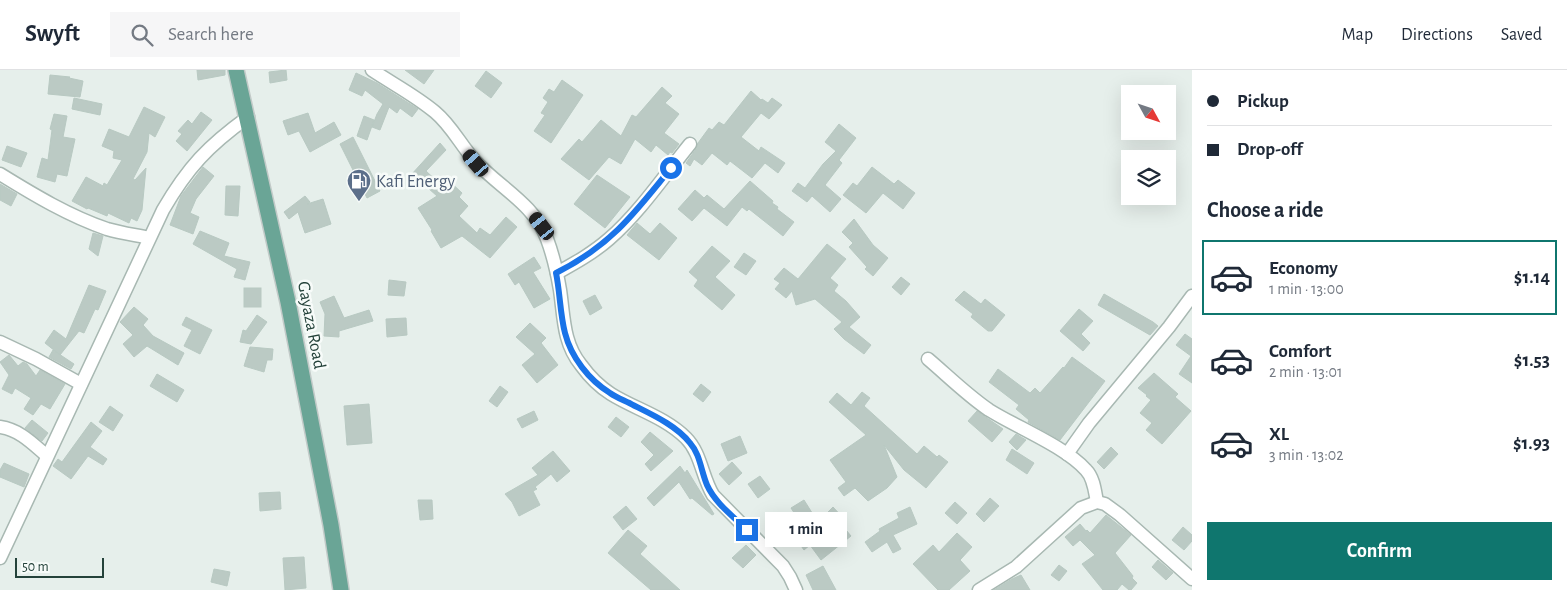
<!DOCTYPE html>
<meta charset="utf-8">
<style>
:root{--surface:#fff;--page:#f6f6f7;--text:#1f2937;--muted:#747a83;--line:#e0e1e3;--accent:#0f766e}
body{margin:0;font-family:"Alegreya Sans",sans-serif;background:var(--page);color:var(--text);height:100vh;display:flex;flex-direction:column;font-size:19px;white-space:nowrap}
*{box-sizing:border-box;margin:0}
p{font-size:16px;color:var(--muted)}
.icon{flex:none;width:28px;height:28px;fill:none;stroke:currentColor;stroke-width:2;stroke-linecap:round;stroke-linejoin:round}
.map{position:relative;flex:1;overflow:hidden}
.side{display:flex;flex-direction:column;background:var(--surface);width:375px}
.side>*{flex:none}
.banner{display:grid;align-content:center;height:110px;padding:0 15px;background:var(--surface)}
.needle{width:32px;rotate:130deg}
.tools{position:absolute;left:1121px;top:15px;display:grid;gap:10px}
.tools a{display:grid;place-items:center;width:55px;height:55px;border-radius:0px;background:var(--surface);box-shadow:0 5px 20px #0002;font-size:25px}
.scale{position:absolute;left:15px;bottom:12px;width:89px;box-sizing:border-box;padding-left:5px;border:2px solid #24423a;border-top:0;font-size:14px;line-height:18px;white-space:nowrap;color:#24423a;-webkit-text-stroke:4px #f7fbf9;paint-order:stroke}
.end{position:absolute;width:22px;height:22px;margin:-11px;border:6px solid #1a73e8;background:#fff;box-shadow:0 0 0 2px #fff}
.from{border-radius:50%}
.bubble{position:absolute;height:35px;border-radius:0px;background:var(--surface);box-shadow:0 5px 20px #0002;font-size:16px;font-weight:700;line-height:35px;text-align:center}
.car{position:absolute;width:15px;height:30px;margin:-15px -8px;border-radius:6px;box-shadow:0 0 4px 1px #0007;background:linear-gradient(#222 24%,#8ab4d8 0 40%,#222 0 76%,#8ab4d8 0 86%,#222 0)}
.banner b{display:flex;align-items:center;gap:18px;height:48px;font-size:19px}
.banner b+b{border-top:1px solid var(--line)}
.banner i{width:12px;height:12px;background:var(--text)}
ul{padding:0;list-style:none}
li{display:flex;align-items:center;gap:15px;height:75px;margin:0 10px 8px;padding:0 5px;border:2px solid transparent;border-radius:0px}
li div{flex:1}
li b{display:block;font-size:19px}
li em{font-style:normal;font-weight:700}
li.selected{border-color:var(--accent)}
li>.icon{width:45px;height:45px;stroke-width:1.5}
h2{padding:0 15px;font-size:22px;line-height:60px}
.cta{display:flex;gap:10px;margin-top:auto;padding:10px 15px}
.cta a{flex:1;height:58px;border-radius:0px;background:var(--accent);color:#fff;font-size:20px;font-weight:700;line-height:58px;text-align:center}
header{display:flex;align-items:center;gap:30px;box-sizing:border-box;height:70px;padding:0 25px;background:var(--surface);border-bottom:1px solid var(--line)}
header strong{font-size:24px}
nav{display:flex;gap:28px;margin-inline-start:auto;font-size:18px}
.search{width:350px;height:45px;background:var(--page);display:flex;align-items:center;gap:12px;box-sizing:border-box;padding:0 18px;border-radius:0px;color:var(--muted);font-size:19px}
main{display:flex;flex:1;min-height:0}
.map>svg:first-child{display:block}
.building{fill:#bbcac4;stroke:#b8c9c2}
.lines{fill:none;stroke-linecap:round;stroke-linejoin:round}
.minor-casing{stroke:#a8b8b2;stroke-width:15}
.primary-casing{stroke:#c2cac8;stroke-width:18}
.minor{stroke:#fff;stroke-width:12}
.primary{stroke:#6aa596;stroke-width:15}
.route{stroke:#1a73e8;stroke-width:6}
.labels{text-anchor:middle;stroke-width:5;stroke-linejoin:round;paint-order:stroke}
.service-label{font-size:18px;fill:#4e5e75;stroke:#f7fbf9;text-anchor:start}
.street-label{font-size:18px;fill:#24423a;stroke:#f7fbf9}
</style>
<header>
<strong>Swyft</strong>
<div class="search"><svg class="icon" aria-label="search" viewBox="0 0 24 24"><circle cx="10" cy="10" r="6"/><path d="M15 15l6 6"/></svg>Search here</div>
<nav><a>Map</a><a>Directions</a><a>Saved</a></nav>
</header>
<main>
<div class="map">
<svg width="1192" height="520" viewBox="0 0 1192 520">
<rect width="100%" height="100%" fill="#e6efeb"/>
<g class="building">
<polygon points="197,0 225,0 225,5 198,10"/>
<polygon points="286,0 287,10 270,13 269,2"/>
<polygon points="405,0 434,0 424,14"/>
<polygon points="486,1 502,13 491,28 475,16"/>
<polygon points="356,3 377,13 418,39 412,47 400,38 397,43 389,37 380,60 372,57 377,44 383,34 365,20 362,26 349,20"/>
<polygon points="50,5 70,7 69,8 83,11 80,27 48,24"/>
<polygon points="562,10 583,25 551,73 534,61 545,45 541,43 548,32 543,28 549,19 554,22"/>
<polygon points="662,17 672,26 665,33 679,44 664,63 679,74 672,83 670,82 668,85 656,75 651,82 635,69 621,94 609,87 589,110 561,89 579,69 582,72 601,50 621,66 632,45 636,47"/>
<polygon points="751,21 761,30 762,29 768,33 772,28 782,35 769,49 761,43 741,67 759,81 761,77 785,93 778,103 765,93 752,108 730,91 727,95 712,83 702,95 694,89 690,96 686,93 696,79 698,73 709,58 712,60 719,52 724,55"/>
<polygon points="74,28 102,34 100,45 72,39"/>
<polygon points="144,37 165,47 155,67 149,63 147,82 133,109 135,110 146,98 142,140 137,151 131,148 129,153 108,143 107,146 88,138 87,139 72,131 86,107 103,116 104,113 107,115 122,90 113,88 114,81 102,76 109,59 129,67"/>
<polygon points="201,42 212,50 187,81 176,71 182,64 178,61 188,50 192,54"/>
<polygon points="308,43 315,63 334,52 341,65 310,82 299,61 288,65 283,51"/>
<polygon points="54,44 67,46 63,67 75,69 67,106 57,104 55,112 37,107 42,88 48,90 52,60 50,59"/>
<polygon points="364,46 374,50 367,70 357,66"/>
<polygon points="839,54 856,68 839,90 842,93 825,115 841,129 830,142 812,126 807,132 792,121 798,113 805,118 823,94 836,81 825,72"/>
<polygon points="353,67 380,121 367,128 340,74"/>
<polygon points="440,73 446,80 426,101 441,115 447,109 462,123 459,127 468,136 459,146 477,163 480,158 490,165 506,147 517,157 490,188 462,166 441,178 431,161 432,160 418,138 437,126 419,110 417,111 411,105"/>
<polygon points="7,76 27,83 21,97 2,90"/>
<polygon points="203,97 214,106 196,129 190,143 199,147 193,164 170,155 181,126"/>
<polygon points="872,97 894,114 898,110 915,123 903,139 883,123 866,143 843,125 853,113 857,116"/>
<polygon points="597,105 630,127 605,158 574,134"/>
<polygon points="750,111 773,131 772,133 778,137 777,139 794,152 783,166 749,139 747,141 742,137 727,156 704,138 692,151 678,139 695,120 704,128 707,125 724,139"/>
<polygon points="0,114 17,124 11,136 0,130"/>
<polygon points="226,116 240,116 238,146 225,145"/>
<polygon points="305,126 310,132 307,134 323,129 331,154 305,163 298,142 289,149 284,142"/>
<polygon points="854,149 873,175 888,188 873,206 865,199 867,197 849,177 853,173 842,162"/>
<polygon points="637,153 650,164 660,153 677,168 659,190 627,165"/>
<polygon points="200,161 229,173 224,186 250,192 245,210 234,207 237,199 193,174"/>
<polygon points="93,163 103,166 98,186 89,179"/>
<polygon points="827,174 846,189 830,208 838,215 834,221 846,231 860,247 849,257 871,275 864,284 844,269 834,259 842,252 815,229 796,235 792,221 786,228 775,219 780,213 774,209 784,198 798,209"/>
<polygon points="712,176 730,191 715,207 735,225 722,240 694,216 698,210 689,202"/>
<polygon points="744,183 756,191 746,205 734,197"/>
<polygon points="534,187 541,198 533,202 550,229 534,238 519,212 515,215 508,204"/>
<polygon points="901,207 910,214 901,225 892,217"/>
<polygon points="389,210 406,212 404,226 388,225"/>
<polygon points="89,215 106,221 98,240 95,239 84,263 79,261 60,285 45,273 54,260 66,269"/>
<rect x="244" y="218" width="17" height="19"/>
<polygon points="964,221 981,234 985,229 1005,245 992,261 988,261 971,247 973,244 955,230"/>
<polygon points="1104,224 1153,252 1158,256 1150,265 1098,235"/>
<polygon points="595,225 602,238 590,245 583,231"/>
<polygon points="334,226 344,248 369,240 373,251 339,261 339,267 324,266 325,244 320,232"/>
<polygon points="134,237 148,249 143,255 153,266 184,283 178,295 147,276 134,287 123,274 133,265 120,252"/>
<polygon points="1079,239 1093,251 1081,264 1090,273 1083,281 1060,261"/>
<polygon points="257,245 267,252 251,274 240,272 243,260 246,261"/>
<polygon points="186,247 212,260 200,284 184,276 192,260 182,255"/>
<polygon points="406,248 407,265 387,267 386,249"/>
<polygon points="530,253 546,268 541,273 558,295 537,313 522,295 535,284 516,267"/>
<polygon points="1185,264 1192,269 1192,313 1179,304 1191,286 1176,275"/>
<polygon points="250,277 273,279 272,290 267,290 264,302 244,296"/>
<polygon points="53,280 74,294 71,299 49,287"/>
<polygon points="9,285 18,296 23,292 27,294 36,306 40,300 65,314 50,339 41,334 33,345 24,339 31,328 15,318 12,324 2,319 9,305 0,292"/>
<polygon points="1072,287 1105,311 1060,370 1028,352 1029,350 1016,339 1019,335 989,312 998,299 1030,323 1035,318 1040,323 1063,297 1064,298"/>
<polygon points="1154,303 1178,324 1175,327 1191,341 1162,374 1146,360 1152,353 1140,343 1151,330 1146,326 1147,325 1138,318"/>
<polygon points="157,304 184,320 177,332 150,316"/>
<polygon points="701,314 711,322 703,332 693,324"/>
<polygon points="500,316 508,322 497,337 489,331"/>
<polygon points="862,322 870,328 864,336 917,384 924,376 937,387 939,385 948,392 926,418 904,400 884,375 897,407 887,418 868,431 855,418 844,426 838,418 846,412 830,390 866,365 829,332 837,323 851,335"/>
<polygon points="369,334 372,373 347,375 344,336"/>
<polygon points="110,336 123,345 113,361 99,352"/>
<polygon points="534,341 538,350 522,358 517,349"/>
<polygon points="977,341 1003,359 992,372 968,351"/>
<polygon points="616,347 629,357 621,367 608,357"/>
<polygon points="32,350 48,363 42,371 25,358"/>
<polygon points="91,352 102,361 90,377 107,389 103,395 88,386 71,409 53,396 58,389 62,392"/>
<polygon points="650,362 673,381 651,401 645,394 654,385 641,372"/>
<polygon points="1016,364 1026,370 1017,380 1009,372"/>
<polygon points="740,366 747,383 728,391 721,374"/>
<polygon points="1111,377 1118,384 1104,399 1097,392"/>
<polygon points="1012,379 1034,393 1027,404 1006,390"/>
<polygon points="553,381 570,401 557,412 551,404 535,417 537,419 533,421 540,435 519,446 512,432 505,424 538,405 532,398"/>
<polygon points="732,392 742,403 729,415 719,404"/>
<polygon points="4,393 29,404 24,417 0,407 0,400"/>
<polygon points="680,396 685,403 687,400 714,444 712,445 692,428 690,429 679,412 654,436 647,428"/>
<polygon points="760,406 770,419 758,428 748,414"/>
<polygon points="280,422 281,439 260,441 259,423"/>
<polygon points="990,428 999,436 984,452 976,444"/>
<polygon points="418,430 432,430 433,449 420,450"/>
<polygon points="804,430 814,446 818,444 821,449 833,437 845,450 841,454 851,466 821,490 810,475 804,480 792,463 802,455 791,438"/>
<polygon points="955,432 967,443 957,454 945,443"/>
<polygon points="626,436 637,449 623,460 613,447"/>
<polygon points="910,437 917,454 893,465 901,479 893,483 887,472 872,482 865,472 880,461 879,459 899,448 897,443"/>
<polygon points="1106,445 1131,465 1115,483 1133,506 1132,508 1137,513 1131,520 1129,520 1122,514 1117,520 1103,520 1082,494 1095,485 1080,470 1073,476 1065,467 1080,454 1086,461 1087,460 1090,463"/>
<polygon points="1183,457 1192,465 1192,471 1184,480 1172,470"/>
<polygon points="628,460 647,476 640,484 680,520 651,520 608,483"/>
<polygon points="957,463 972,477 960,490 970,501 949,520 938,520 913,494 933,475 939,482"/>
<polygon points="746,475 756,485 743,498 732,488"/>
<polygon points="304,487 306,518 285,520 283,488"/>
<polygon points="1158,490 1173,503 1166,510 1152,497"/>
<polygon points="1059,495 1067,501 1059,511 1051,505"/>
<polygon points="823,496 836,520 813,520 806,505"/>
<polygon points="214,499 230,502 227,516 211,512"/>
<polygon points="1021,505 1030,520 994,520 1012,509"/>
</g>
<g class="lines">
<defs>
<g id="minor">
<path d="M372 0C393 14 416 26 435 42 452 56 461 76 476 92 499 117 535 135 547 169 553 185 557 202 560 220 564 247 563 273 581 295 589 306 600 317 611 324 635 339 665 347 686 368 701 383 702 407 713 425L783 496 790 507 796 520"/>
<path d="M0 104C34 125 69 146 107 159 121 163 135 165 149 168"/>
<path d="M557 203C575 193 593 183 609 169 640 142 664 106 690 74"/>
<polyline points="0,272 36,289 81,314"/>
<path d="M928 289C948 306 967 325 989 340 1018 358 1064 376 1086 400 1094 408 1095 422 1097 432"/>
<path d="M0 357C20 360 32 373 47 386"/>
<polyline points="1067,384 1089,353 1169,257 1192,226"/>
<path d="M0 488 163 140C188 97 208 76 248 47"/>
<polyline points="979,520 1016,497 1081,438 1097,432 1105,434 1120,445 1192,509"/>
</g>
<polyline id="primary" points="236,0 288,232 331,455 341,520"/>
</defs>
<use href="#minor" class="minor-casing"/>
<use href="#primary" class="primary-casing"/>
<use href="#minor" class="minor"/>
<use href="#primary" class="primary"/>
</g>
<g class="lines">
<path class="route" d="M671 98C635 143 610 176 556 203 560 222 560 244 565 263 571 287 589 310 610 323 617 328 626 331 633 335 653 345 677 356 690 373 700 384 701 401 707 415 715 433 734 447 747 460"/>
</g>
<defs>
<symbol id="fuel-pin" viewBox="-11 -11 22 30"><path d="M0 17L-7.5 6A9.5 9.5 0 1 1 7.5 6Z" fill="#5c6f8a" stroke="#f7fbf9"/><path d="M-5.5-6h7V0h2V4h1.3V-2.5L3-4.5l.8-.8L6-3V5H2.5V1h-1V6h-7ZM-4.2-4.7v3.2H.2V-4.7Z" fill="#fff"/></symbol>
</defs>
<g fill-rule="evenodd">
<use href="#fuel-pin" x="345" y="97" width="28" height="38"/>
</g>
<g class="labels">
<g class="service-label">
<text x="376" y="117">Kafi Energy</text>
</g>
<g class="street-label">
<text transform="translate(312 255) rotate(79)" y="6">Gayaza Road</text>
</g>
</g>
</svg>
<div class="tools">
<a><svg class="needle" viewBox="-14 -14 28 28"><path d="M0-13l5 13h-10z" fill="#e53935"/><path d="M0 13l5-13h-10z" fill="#747a83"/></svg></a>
<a><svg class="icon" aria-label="layers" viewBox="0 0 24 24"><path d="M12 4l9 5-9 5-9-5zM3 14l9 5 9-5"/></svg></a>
</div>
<div class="scale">50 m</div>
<i class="end from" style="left:671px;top:98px"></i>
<i class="end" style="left:747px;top:460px"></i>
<div class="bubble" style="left:765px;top:442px;width:82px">1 min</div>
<i class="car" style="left:476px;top:93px;rotate:319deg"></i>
<i class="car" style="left:542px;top:156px;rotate:323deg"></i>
</div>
<section class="side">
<div class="banner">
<b><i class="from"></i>Pickup</b>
<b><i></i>Drop-off</b>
</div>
<h2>Choose a ride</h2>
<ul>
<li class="selected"><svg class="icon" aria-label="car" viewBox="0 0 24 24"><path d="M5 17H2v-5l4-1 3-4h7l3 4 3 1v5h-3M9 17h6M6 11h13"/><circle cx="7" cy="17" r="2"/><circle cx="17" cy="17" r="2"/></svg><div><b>Economy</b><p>1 min · 13:00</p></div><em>$1.14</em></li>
<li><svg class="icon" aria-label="car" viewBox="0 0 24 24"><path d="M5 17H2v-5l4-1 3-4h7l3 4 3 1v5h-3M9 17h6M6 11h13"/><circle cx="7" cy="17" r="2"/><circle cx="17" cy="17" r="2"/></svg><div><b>Comfort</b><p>2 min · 13:01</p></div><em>$1.53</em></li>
<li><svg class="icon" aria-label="car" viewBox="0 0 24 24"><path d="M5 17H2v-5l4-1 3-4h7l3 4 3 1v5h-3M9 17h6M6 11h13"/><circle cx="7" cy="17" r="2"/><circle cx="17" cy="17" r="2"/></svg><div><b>XL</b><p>3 min · 13:02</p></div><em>$1.93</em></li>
</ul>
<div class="cta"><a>Confirm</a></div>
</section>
</main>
